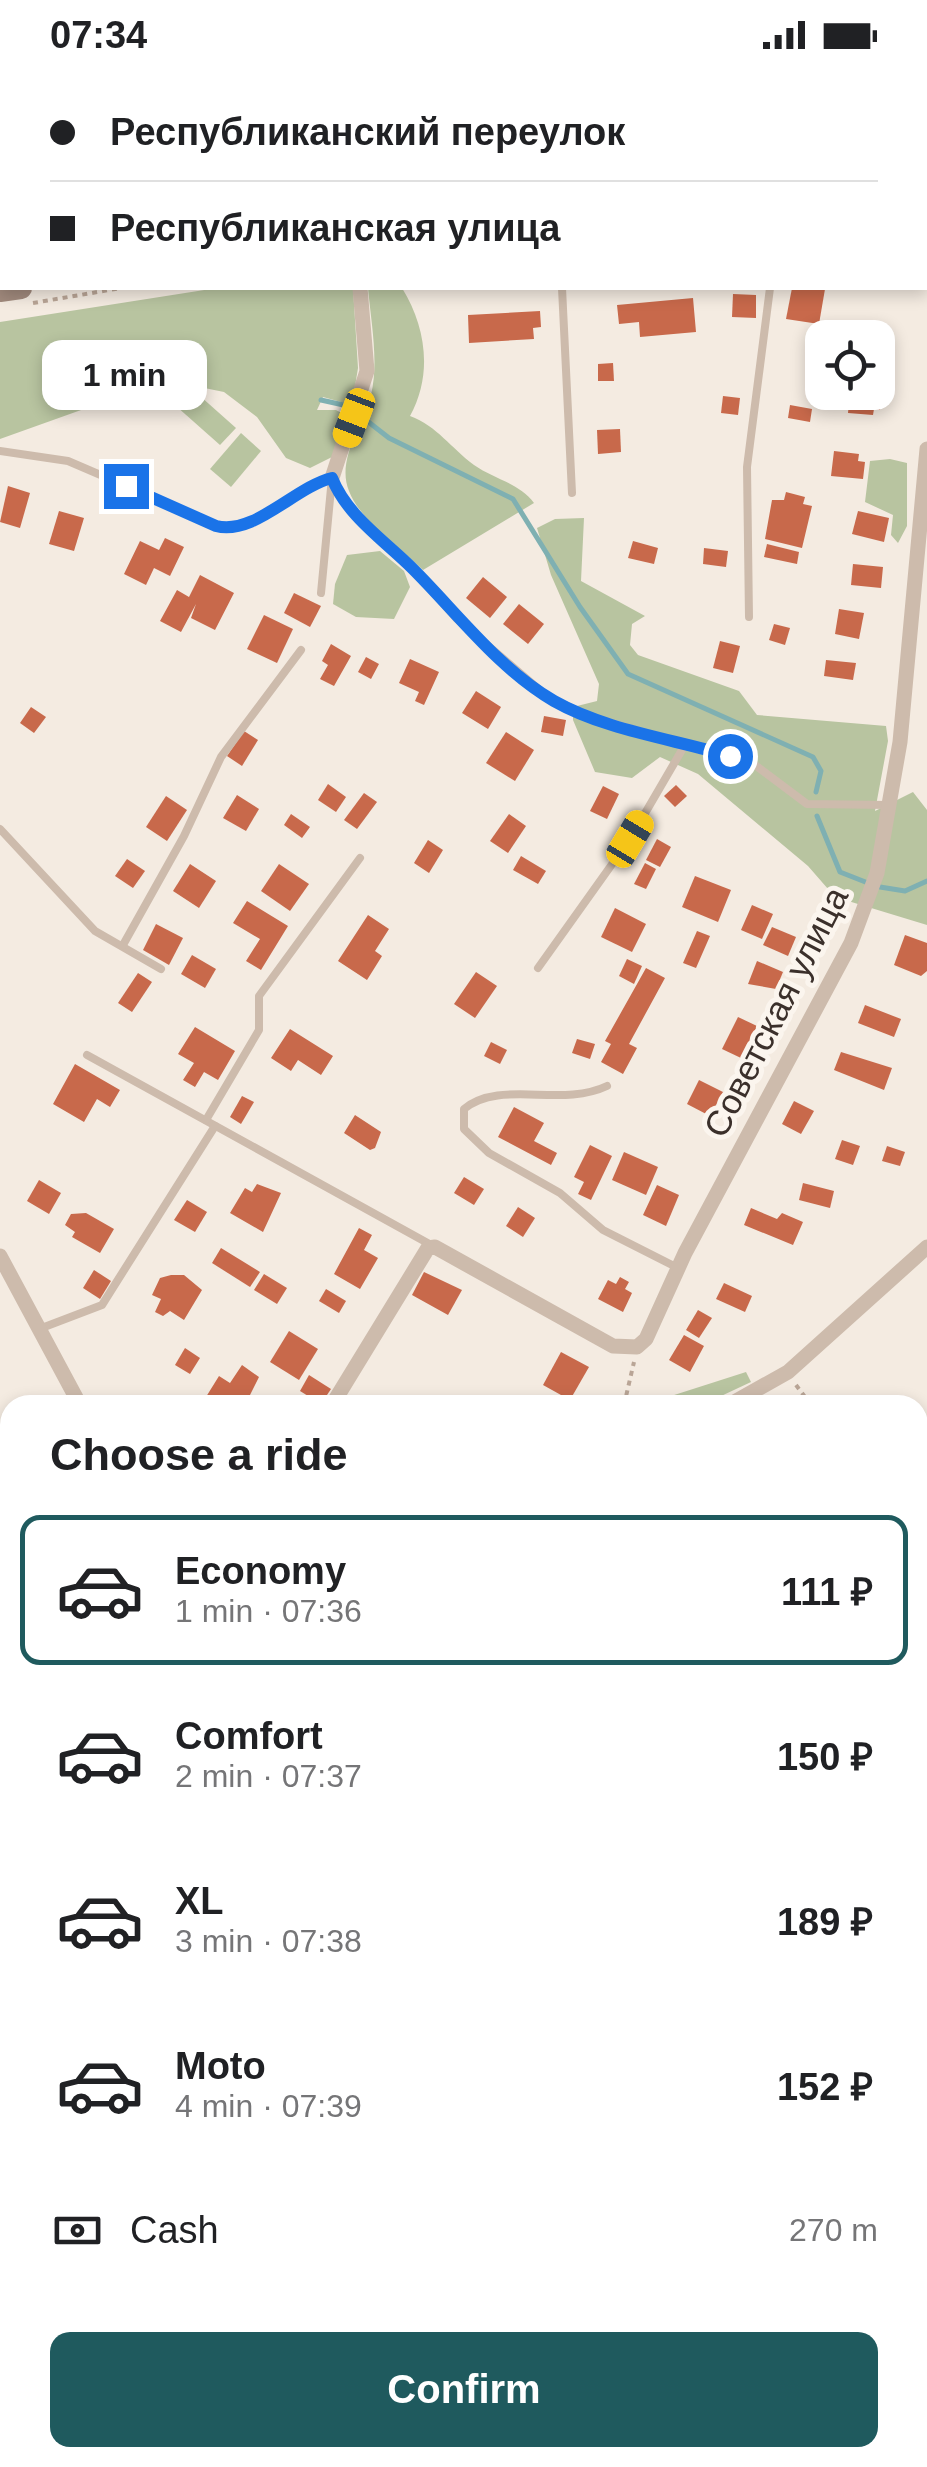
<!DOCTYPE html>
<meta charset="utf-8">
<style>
:root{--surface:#fff;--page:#f2f2f2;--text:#202124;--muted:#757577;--line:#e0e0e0;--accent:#1f5a5e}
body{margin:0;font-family:Arial,sans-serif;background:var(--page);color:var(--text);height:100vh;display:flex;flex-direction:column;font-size:38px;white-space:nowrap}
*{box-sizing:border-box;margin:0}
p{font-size:32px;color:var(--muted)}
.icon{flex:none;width:55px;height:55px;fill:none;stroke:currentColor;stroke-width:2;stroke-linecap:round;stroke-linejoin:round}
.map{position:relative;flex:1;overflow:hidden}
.details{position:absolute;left:0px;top:1325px;width:928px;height:1072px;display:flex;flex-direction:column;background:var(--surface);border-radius:30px 30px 0 0;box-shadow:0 5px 15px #0003}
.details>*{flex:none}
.banner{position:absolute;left:0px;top:0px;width:928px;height:220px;box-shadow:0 5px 15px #0003;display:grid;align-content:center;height:220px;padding:0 50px;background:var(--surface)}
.tools{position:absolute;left:805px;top:250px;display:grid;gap:20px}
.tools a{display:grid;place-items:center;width:90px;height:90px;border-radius:20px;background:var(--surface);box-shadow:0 5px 15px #0003;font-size:50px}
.end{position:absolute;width:45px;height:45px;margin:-22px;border:12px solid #1a73e8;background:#fff;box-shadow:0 0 0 5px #fff}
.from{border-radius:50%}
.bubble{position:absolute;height:70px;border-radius:20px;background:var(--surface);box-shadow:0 5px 15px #0003;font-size:32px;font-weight:700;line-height:70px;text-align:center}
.car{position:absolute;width:30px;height:60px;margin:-30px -15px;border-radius:12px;box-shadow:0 0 8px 2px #0007;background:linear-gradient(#f5c518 24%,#345 0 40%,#f5c518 0 76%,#345 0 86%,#f5c518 0)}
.banner b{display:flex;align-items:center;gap:35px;height:95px;font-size:38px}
.banner b+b{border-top:2px solid var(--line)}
.banner i{width:25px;height:25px;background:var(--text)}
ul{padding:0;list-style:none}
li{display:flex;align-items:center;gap:30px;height:150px;margin:0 20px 15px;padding:0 30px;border:5px solid transparent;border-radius:20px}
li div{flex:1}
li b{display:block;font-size:38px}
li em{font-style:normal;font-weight:700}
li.current{border-color:var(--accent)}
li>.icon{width:90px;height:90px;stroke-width:1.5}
h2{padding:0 50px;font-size:45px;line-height:120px}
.pay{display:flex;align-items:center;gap:25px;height:110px;padding:0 50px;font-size:38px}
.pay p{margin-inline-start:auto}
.primary-button{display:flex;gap:20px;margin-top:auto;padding:20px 50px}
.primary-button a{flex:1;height:115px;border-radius:20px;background:var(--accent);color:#fff;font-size:40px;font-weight:700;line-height:115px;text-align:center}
.status{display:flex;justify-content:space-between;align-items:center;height:70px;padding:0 50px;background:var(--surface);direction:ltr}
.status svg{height:28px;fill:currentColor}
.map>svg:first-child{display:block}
.green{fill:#b8c4a0}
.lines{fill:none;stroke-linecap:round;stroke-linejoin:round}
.stream{stroke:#7fb0b2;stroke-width:5}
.building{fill:#c8694b}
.path{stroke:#b9a596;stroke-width:4;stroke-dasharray:5 5;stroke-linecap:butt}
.service{stroke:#cdbbac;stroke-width:8}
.minor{stroke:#cdbbac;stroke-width:15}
.secondary{stroke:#a18a7d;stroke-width:22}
.route{stroke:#1a73e8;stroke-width:12}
.labels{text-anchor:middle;stroke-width:10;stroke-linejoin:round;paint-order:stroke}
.street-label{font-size:35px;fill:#3b302b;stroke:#fbf5ee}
</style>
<div class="status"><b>07:34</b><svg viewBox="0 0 49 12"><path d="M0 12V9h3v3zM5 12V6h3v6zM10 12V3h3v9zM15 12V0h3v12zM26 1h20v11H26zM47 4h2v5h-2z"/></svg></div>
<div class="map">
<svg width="927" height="2397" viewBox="0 0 927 2397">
<rect width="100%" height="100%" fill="#f4ebe1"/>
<g class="green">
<polygon points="217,218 353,218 358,298 352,335 323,327 317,340 336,340 347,346 332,387 310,398 286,388 257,347 224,322 165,310 0,369 0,252"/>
<path d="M368 218H402C426 257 433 304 410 346 437 356 451 378 474 395 494 409 519 413 534 433L423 500C400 477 361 452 349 421 336 390 363 355 371 325 379 292 371 252 368 218Z"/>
<polygon points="191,318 236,358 220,375 176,336"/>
<polygon points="241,363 261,381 231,417 210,399"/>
<polygon points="890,389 907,393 907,456 898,473 891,465 893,445 865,432 870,391"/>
<polygon points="584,448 581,511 645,546 632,554 630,575 638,585 739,621 757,645 886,656 888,671 875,741 913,722 927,740 927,855 835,827 808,796 698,704 660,687 632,708 595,702 573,650 573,637 597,631 599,614 551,505 537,458 555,449"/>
<polygon points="380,481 404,501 410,517 394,549 356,547 333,534 335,514 347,485"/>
<polygon points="746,1302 751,1312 702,1335 643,1335"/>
<polygon points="927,2342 927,2397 783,2397 808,2388 918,2388 918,2346"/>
</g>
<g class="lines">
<g class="stream">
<polyline points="321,330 348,336 389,368 513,429 580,537 628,604 813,687 821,701 816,722"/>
<polyline points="817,746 840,802 868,813"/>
<polyline points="880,817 905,821 927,811"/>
</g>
</g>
<g class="building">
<polygon points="792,218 825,219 819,254 786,249"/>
<polygon points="733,224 756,225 756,248 732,247"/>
<polygon points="693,228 696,262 640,267 639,252 619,254 617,235"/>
<polygon points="540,241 541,257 533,258 534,269 469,273 468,245"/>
<polygon points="859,250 884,255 883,261 891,262 880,296 878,268 856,268"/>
<polygon points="613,293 614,311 598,311 598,294"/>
<polygon points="878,318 882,318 880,340 874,339 873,345 848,343 850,322 878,322"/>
<polygon points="723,326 740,328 738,345 721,343"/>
<polygon points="790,335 812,339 810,352 788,348"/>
<polygon points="620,359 621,382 598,384 597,360"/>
<polygon points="834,381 859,384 858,391 865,392 863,409 831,406"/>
<polygon points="8,416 30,423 20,458 0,452"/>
<polygon points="786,422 805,427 803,434 812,436 802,478 765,469 772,430 784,430"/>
<polygon points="59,441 84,448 74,481 49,474"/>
<polygon points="858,441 889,448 884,472 852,464"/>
<polygon points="165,468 184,477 170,506 154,498 146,515 124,504 140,471 159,480"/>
<polygon points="633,471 658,478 654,494 628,488"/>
<polygon points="767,474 799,482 797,494 764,487"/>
<polygon points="704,478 728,481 726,497 703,494"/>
<polygon points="853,494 883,497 881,518 851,515"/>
<polygon points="200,505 234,523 215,560 191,548 196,534 181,562 160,551 177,520 189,527"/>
<polygon points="483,507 507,527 490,548 466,528"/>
<polygon points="294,523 321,536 310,557 284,543"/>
<polygon points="519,534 544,554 528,574 503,554"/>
<polygon points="839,539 864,543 859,569 835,564"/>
<polygon points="264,545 293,559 277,593 247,579"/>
<polygon points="774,554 790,558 785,575 769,570"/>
<polygon points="720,571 740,576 733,603 713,598"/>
<polygon points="331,574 351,586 334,616 320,609 328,595 322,591"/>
<polygon points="366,587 379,594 371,609 358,602"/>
<polygon points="410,589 439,602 424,635 415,631 419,622 399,613"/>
<polygon points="826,590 856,593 853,610 824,606"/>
<polygon points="476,621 501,637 488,659 462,643"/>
<polygon points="31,637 46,647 34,663 20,653"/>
<polygon points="544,646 566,650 563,666 541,662"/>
<polygon points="244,661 258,670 242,696 227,686"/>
<polygon points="506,662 534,680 515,711 486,693"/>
<polygon points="328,714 346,727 336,742 318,730"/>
<polygon points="676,715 687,726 675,737 664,726"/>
<polygon points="603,716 619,724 607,749 590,741"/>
<polygon points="364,723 377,732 357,759 344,750"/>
<polygon points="237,725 259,739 246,761 223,748"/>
<polygon points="166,726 187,740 167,771 146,757"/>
<polygon points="291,744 310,757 302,768 284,755"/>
<polygon points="509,744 526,756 508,783 490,771"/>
<polygon points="657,769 671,777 660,797 646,790"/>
<polygon points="428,770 443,780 429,803 414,793"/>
<polygon points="521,786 546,801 538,814 513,800"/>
<polygon points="127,789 145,801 133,818 115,806"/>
<polygon points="645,793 656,799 646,819 634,814"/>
<polygon points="190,794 216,811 199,838 173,821"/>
<polygon points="279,794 309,814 290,841 261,821"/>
<polygon points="695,806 731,820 718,852 682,837"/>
<polygon points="247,831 288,856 261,900 246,891 260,869 233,853"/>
<polygon points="752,835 773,844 762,869 741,860"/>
<polygon points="615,838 646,854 632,882 601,867"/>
<polygon points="368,845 389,859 375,881 382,886 367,910 338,891"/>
<polygon points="156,854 183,868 169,895 143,880"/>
<polygon points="772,857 796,867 788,886 763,875"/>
<polygon points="697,861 710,866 696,898 683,893"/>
<polygon points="905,865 927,873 927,901 921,906 894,895"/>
<polygon points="192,885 216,899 205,918 181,904"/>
<polygon points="627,889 642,896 634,914 619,906"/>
<polygon points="757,891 783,902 776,919 748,914"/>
<polygon points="646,898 665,908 629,974 637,978 623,1004 601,992 611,974 605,971"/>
<polygon points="476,902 497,916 475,948 454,934"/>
<polygon points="138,903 152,912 132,942 118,933"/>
<polygon points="865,935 901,949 894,967 858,953"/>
<polygon points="738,947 757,956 741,988 722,979"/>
<polygon points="195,957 235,981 218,1010 204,1002 195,1017 183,1010 194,993 178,984"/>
<polygon points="290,959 333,986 321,1005 298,990 291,1001 271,988"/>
<polygon points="577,969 595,974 590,989 572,983"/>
<polygon points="491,972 507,980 500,994 484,986"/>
<polygon points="841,982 892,998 884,1020 834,1000"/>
<polygon points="75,994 120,1020 110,1037 97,1029 84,1052 53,1034"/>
<polygon points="699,1010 723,1022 710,1046 687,1034"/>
<polygon points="242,1026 254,1032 241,1054 230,1047"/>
<polygon points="794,1031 814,1041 801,1064 782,1054"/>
<polygon points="514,1037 544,1053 534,1071 557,1083 551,1095 498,1067"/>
<polygon points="355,1045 381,1062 375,1078 370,1080 344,1063"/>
<polygon points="842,1070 860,1076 853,1095 835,1089"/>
<polygon points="590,1075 612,1086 591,1130 578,1124 584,1112 574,1107"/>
<polygon points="887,1076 905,1082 900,1096 882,1091"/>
<polygon points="624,1082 658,1097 646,1125 612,1110"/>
<polygon points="464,1107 484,1119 474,1135 454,1123"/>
<polygon points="39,1110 61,1123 49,1144 27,1131"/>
<polygon points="803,1113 834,1121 830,1138 799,1130"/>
<polygon points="257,1114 281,1123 263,1162 230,1143 245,1118 252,1122"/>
<polygon points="657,1115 679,1125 666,1156 643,1145"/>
<polygon points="187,1130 207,1142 195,1162 174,1150"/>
<polygon points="518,1137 535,1148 523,1167 506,1156"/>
<polygon points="751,1138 777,1149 782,1143 803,1152 793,1175 744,1155"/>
<polygon points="86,1143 114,1159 100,1183 72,1167 75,1162 65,1155 71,1144"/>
<polygon points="359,1158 372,1165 364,1180 378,1188 360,1219 334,1204"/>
<polygon points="221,1178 260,1202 250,1217 212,1193"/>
<polygon points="94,1200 111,1211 100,1229 83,1218"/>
<polygon points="424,1202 462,1220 448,1245 412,1225"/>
<polygon points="264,1204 287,1218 277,1234 254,1220"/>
<polygon points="171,1205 184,1205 202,1220 184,1250 170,1241 163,1246 155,1242 161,1229 152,1225 160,1208"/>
<polygon points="620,1207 629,1212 625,1219 632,1223 623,1242 598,1229 608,1210 616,1214"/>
<polygon points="724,1213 752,1226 745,1242 716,1229"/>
<polygon points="326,1219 346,1231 339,1243 319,1231"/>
<polygon points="698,1240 712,1248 699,1268 686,1260"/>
<polygon points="289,1261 318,1279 299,1310 270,1292"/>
<polygon points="684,1265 704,1276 690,1302 669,1290"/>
<polygon points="185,1278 200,1288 190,1304 175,1295"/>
<polygon points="561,1282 589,1297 570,1330 543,1315"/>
<polygon points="242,1295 259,1307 245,1335 201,1335 219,1306 230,1313"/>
<polygon points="309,1305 331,1319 321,1334 300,1321"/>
<polygon points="923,1648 927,1649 927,1704 918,1701 918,1652"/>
<polygon points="9,2149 10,2185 0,2187 0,2151"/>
</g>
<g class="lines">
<g class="path">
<polyline points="33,233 121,218"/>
<polyline points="796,1315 811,1335"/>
<polyline points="624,1335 634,1292"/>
<polyline points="918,1428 927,1427"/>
<polyline points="0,1642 10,1641"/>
</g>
<g class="service">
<polyline points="119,0 119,2"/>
<polyline points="637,0 637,2"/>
<polyline points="562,218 572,423"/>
<path d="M0 381 68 391 224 458C262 458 295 417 332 408"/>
<polyline points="332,408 349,439 413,499 457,549 549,628 591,647 755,695 807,734 889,735"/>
<polyline points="321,523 332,408"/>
<polyline points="749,547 747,397 770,218"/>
<polyline points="0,759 95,861 161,899"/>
<polyline points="123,875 184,766 221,687 301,580"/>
<polyline points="538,898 630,769 686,673"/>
<polyline points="87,985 433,1176"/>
<path d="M607 1016C561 1038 500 1009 464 1039V1059L489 1083 560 1123 603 1160 678 1198"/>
<polyline points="206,1050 259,960 259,926 360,788"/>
<polyline points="39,1259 102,1235 215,1056"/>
<polyline points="918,1772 927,1794"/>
<polyline points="918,2367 927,2363"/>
<polyline points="690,2388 694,2397"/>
<polyline points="897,2388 901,2397"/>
<polyline points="838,2397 864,2388"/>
</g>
<g class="minor">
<polyline points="364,0 364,2"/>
<polyline points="332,408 367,301 360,218"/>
<polyline points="0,1186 80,1335"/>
<polyline points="332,1335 428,1178 435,1177 613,1276 637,1277 646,1269 685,1183 851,873 877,803 900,672 927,379"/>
<polyline points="729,1335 788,1302 927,1177"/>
<polyline points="918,1490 927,1511"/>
<polyline points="0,1971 10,1994"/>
<polyline points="115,2397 118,2388"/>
</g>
<g class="secondary">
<polyline points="925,145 927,145"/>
<polyline points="0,221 21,218"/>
</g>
</g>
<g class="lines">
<path class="route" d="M126 416 216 456C254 466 295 417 332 408 347 446 385 471 413 499 457 543 499 599 554 631 605 660 673 669 730 686"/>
</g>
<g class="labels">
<g class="street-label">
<text transform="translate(776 942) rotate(-63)" y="12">Советская улица</text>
</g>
</g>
</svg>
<div class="tools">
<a><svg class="icon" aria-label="locate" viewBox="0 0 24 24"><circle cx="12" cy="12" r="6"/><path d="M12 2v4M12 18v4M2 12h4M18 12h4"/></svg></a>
</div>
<i class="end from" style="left:730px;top:686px"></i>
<i class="end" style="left:126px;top:416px"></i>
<div class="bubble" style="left:42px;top:270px;width:165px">1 min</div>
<i class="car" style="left:354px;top:348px;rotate:201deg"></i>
<i class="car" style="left:630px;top:769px;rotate:31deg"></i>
<div class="banner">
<b><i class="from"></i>Республиканский переулок</b>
<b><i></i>Республиканская улица</b>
</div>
<section class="details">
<h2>Choose a ride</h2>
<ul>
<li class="current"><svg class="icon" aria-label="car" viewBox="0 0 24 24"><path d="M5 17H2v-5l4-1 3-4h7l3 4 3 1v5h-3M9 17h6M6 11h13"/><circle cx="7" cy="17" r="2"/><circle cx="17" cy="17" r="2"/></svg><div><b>Economy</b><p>1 min · 07:36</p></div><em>111 ₽</em></li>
<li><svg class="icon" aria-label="car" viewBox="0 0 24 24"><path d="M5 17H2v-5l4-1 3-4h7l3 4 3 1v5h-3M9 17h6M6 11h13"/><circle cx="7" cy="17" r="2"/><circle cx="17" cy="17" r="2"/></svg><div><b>Comfort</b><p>2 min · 07:37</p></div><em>150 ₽</em></li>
<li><svg class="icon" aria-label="car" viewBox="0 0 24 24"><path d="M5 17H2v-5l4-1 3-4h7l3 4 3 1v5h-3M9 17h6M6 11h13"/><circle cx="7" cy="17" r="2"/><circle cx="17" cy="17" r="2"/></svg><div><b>XL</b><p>3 min · 07:38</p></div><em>189 ₽</em></li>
<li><svg class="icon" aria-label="car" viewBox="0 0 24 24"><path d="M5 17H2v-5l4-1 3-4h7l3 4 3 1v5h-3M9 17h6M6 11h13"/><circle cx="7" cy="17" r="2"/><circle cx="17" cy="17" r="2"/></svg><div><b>Moto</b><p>4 min · 07:39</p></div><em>152 ₽</em></li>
</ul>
<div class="pay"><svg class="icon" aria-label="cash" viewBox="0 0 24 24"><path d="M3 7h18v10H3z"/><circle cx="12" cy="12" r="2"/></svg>Cash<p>270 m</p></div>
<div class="primary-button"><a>Confirm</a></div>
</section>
</div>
